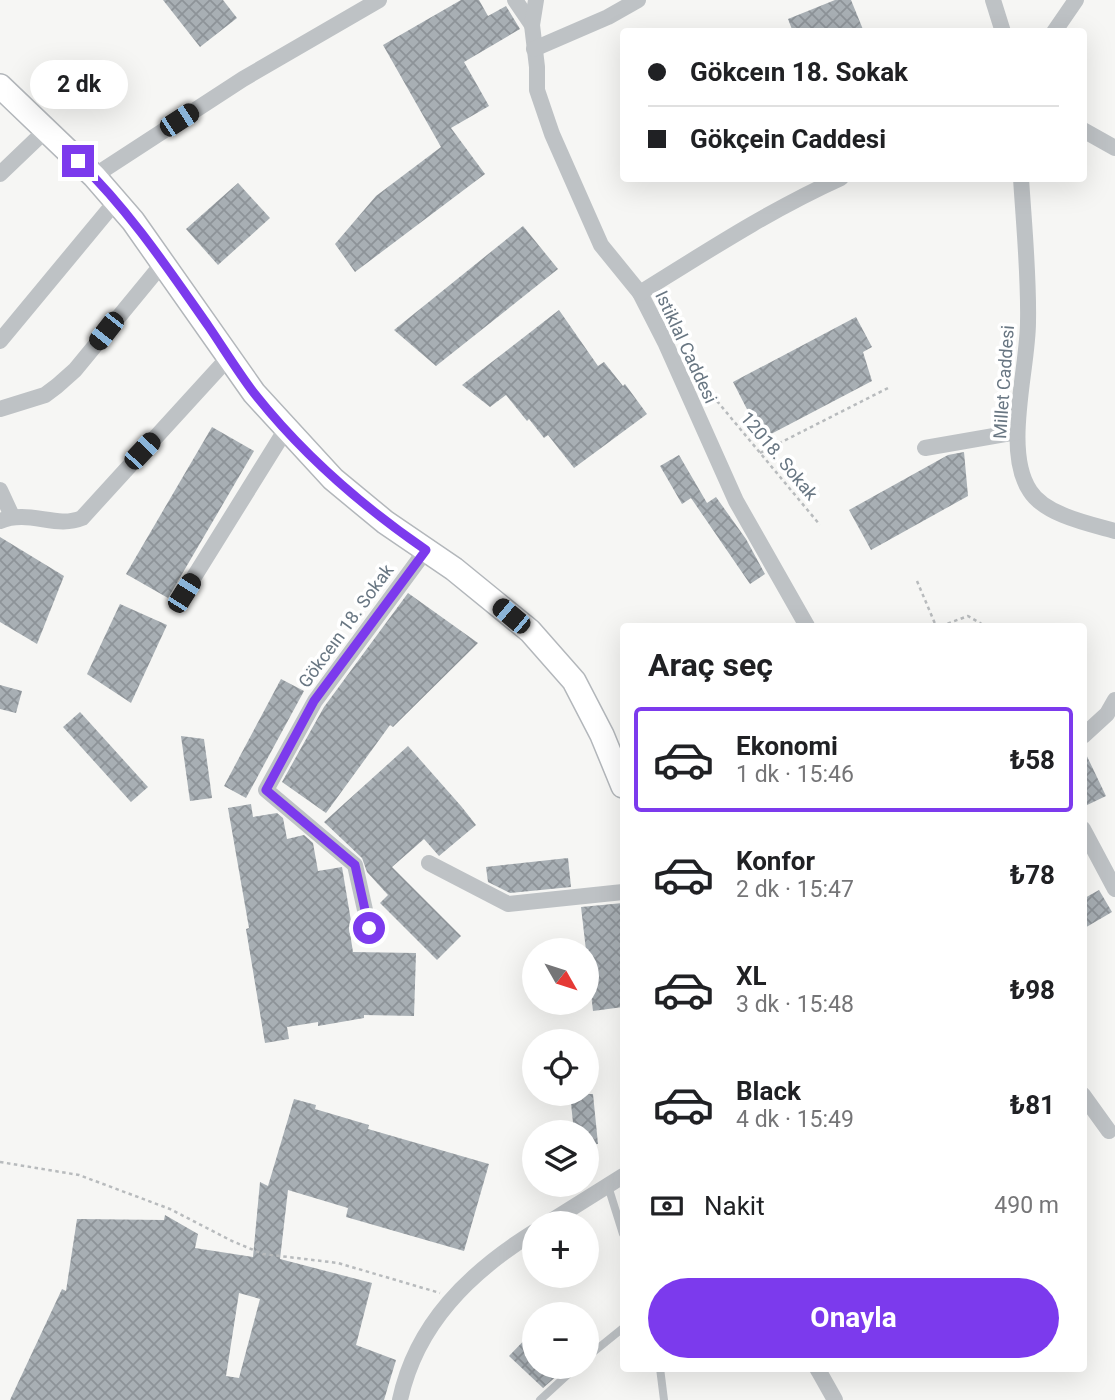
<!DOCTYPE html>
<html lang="tr">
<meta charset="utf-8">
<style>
:root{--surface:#fff;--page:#f2f2f2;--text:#202124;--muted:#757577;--line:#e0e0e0;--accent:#7c3aed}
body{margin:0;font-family:Roboto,sans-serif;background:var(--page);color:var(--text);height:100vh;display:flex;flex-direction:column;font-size:26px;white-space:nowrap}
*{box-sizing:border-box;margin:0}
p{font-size:23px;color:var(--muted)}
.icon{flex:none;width:38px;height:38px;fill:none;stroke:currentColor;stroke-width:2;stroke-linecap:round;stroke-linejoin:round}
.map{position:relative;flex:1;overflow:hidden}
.sheet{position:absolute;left:620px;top:623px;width:467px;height:749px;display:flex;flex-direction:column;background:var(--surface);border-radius:7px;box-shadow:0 7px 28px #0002}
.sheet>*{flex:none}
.hud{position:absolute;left:620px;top:28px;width:467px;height:154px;border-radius:7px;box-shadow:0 7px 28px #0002;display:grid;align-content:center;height:154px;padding:0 28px;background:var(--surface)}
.needle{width:46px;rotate:129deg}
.controls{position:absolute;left:522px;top:938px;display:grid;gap:14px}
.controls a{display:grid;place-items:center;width:77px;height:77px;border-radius:50%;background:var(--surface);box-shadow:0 7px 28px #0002;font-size:35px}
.end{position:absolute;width:32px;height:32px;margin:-16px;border:9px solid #7c3aed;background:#fff;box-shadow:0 0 0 4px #fff}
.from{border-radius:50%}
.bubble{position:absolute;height:49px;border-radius:24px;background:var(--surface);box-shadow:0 7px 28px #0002;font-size:23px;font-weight:700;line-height:49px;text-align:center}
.car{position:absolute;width:21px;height:42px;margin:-21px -10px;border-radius:9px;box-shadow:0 0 5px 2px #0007;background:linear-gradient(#222 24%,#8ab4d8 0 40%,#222 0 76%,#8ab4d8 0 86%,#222 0)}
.hud b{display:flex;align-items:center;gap:24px;height:66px;font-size:26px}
.hud b+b{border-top:2px solid var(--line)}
.hud i{width:18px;height:18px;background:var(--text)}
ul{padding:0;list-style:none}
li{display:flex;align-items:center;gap:21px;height:105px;margin:0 14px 10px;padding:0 14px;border:4px solid transparent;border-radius:7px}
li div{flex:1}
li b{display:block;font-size:26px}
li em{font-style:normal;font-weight:700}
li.current{border-color:var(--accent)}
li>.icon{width:63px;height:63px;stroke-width:1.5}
h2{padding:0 28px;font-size:32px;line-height:84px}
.pay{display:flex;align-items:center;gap:18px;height:77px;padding:0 28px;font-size:26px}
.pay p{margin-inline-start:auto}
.action{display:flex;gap:14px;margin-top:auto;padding:14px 28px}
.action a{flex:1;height:80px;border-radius:42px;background:var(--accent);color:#fff;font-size:28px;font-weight:700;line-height:80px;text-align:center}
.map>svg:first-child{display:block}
.building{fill:url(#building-cross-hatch);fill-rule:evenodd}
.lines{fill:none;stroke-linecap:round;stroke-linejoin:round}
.secondary-casing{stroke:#b3b7bb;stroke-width:26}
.path{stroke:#b8bbbd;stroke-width:2.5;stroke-dasharray:3.5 3.5;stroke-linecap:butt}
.lane{stroke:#bec2c5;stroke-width:8}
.street{stroke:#bec2c5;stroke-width:16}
.secondary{stroke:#fff;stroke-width:23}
.route{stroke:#7c3aed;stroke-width:9}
.labels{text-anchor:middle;stroke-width:7;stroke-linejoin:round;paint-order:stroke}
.street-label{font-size:18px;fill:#687682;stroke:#fff}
</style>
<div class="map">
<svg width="1115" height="1400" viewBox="0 0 1115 1400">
<defs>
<pattern id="building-cross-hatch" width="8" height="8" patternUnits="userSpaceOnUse" patternTransform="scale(1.75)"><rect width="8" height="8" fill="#a8afb4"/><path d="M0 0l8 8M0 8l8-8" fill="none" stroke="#8d9398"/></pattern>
</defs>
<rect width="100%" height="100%" fill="#f6f6f4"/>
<g class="building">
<polygon points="163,0 223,0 237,18 200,47"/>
<polygon points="461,0 479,0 488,16 506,6 520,29 464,62 489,106 451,128 485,174 355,272 335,244 376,196 441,147 383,45"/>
<polygon points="835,0 851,0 864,32 793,32 788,19"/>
<polygon points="238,183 270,218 218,265 186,229"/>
<polygon points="523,226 558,269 436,366 394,330"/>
<polygon points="559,310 598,366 604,362 623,386 625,384 647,414 574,468 548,435 544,438 529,419 527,421 506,395 490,407 462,385"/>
<polygon points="856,317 872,347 863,352 872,381 756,442 744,420 751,417 733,382"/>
<polygon points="212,427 254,451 168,598 126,574"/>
<polygon points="964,452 968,496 871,550 849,510 948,455"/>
<polygon points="679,455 707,503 716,497 746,539 765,574 750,584 691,498 682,504 660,466"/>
<polygon points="0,537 64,576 37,644 0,622"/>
<polygon points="408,593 478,643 393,727 390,725 326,813 282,782 324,707"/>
<polygon points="120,604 167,625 131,703 87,674"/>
<polygon points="281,679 304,691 246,798 224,786"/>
<polygon points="0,685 22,691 16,713 0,709"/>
<polygon points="80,712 148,787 131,802 63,727"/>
<polygon points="181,736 204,739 212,798 190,801"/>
<polygon points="408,746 461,806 476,825 439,856 424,839 392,867 461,936 437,960 380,903 388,895 367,872 362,858 324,822"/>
<polygon points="1083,748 1106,796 1083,807"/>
<polygon points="251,804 253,817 277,813 283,818 287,839 304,835 313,843 318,871 342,867 352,927 349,927 353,952 416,953 414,1016 364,1015 364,1018 318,1026 318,1022 287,1027 289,1039 265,1043 246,929 249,928 228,808"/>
<polygon points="568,858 571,887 510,893 488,882 486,867"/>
<polygon points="1099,890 1112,912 1083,929 1083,899"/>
<polygon points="623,903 623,1007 593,1011 581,907"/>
<polygon points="570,1094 593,1094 598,1144 586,1145 586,1132 574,1132"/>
<path d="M294 1099 316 1105 315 1109 369 1125 368 1129 489 1164 464 1251 346 1217 348 1208 288 1190 280 1259 372 1283 356 1345 396 1360 384 1400H10L62 1289 66 1291 77 1219 164 1220 165 1215 198 1234 195 1248 253 1257 260 1182 268 1186ZM239 1293 260 1299 239 1378 226 1376Z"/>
<polygon points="534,1330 534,1367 567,1367 543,1388 509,1356"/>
</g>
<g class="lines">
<defs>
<polyline id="secondary" points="0,86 94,176 133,221 254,393 333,479 385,522 454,569 530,631 574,681 602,735 623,786"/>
</defs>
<use href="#secondary" class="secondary-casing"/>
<g class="path">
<polyline points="705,394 717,401 820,525"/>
<polyline points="760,453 890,387"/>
<polyline points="917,581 936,626"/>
<polyline points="941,626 968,616 985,626"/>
<polyline points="0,1162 79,1175 170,1209 232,1241 263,1254 338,1263 440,1293"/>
</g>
<g class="lane">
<polyline points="608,1186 623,1234"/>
<polyline points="586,1358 623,1328"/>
<polyline points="660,1368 664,1400"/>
<polyline points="540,1400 576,1367"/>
</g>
<g class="street">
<polyline points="515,0 532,25"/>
<polyline points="536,0 532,25 537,67 537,90 552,134 601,245 640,293 665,342 736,501 807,626"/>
<polyline points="993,0 1003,32"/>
<polyline points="1054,32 1076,0"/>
<polyline points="534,49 608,17 638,0"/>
<polyline points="1083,130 1115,148"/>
<polyline points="0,174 46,130"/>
<polyline points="94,176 243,79 379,0"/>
<path d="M1021 178C1024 226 1029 275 1028 322 1028 369 1003 451 1030 491 1045 515 1090 524 1115 531"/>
<path d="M640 293C706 252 770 210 841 178"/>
<polyline points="0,341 116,201"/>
<polyline points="0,409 45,395 57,386 75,370 163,263"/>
<polyline points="925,448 1017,432"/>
<polyline points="0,490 12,516"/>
<path d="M0 521C29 509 56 529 82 518L229 357"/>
<polyline points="184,593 286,429"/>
<polyline points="1083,736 1107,714 1115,700"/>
<polyline points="1083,829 1115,889"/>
<polyline points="429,863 508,904 623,892"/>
<polyline points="369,928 355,865 266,790 315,701 426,550"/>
<polyline points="1083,1095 1109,1131"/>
<polyline points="548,1223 623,1176"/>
<polyline points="817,1368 835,1400"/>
<path d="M400 1400C416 1324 470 1272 534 1232"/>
</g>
<use href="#secondary" class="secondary"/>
</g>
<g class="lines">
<path class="route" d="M78 161C129 210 169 270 209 327 224 349 238 372 254 393 303 455 362 506 426 550L314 701 266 790 355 865 369 928"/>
</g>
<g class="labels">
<g class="street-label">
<text transform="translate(686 347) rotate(65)" y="6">Istiklal Caddesi</text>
<text transform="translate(1004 382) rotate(-86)" y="6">Millet Caddesi</text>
<text transform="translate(779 456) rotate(50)" y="6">12018. Sokak</text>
<text transform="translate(346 626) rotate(-54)" y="6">Gökceın 18. Sokak</text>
</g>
</g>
</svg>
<div class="controls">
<a><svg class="needle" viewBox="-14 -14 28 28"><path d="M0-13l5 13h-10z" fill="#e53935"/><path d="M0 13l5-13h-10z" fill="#757577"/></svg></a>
<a><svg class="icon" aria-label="locate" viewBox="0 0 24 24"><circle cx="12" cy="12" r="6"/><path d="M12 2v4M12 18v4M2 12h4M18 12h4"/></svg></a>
<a><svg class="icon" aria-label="layers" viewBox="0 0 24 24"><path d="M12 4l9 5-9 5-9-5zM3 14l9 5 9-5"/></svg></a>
<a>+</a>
<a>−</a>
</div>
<i class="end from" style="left:369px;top:928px"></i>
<i class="end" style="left:78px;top:161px"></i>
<div class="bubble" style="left:30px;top:60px;width:98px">2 dk</div>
<i class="car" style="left:179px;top:120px;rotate:57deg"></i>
<i class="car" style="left:106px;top:331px;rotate:218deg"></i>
<i class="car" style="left:142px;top:451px;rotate:43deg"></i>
<i class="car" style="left:184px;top:593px;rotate:32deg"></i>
<i class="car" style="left:511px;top:616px;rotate:310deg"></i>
<div class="hud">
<b><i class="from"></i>Gökceın 18. Sokak</b>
<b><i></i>Gökçein Caddesi</b>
</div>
<section class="sheet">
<h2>Araç seç</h2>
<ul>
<li class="current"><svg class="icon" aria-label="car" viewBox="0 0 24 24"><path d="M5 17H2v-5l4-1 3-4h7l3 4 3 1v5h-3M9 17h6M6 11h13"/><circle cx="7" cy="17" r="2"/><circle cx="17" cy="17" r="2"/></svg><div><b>Ekonomi</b><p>1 dk · 15:46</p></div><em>₺58</em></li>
<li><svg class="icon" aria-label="car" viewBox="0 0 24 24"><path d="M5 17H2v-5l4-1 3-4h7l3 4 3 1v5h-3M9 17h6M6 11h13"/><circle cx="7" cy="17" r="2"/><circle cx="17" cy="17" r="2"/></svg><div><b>Konfor</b><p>2 dk · 15:47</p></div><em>₺78</em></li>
<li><svg class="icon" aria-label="car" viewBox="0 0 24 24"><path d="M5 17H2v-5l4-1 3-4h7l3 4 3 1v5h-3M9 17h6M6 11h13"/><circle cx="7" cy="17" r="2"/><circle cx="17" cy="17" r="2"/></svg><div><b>XL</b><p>3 dk · 15:48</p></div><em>₺98</em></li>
<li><svg class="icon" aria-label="car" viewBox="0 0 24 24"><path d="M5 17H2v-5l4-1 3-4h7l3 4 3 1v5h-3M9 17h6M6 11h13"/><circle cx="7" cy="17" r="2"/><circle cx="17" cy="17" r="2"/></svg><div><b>Black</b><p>4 dk · 15:49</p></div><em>₺81</em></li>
</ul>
<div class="pay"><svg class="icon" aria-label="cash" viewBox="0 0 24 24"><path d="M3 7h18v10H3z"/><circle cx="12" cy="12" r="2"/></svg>Nakit<p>490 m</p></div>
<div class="action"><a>Onayla</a></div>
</section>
</div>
